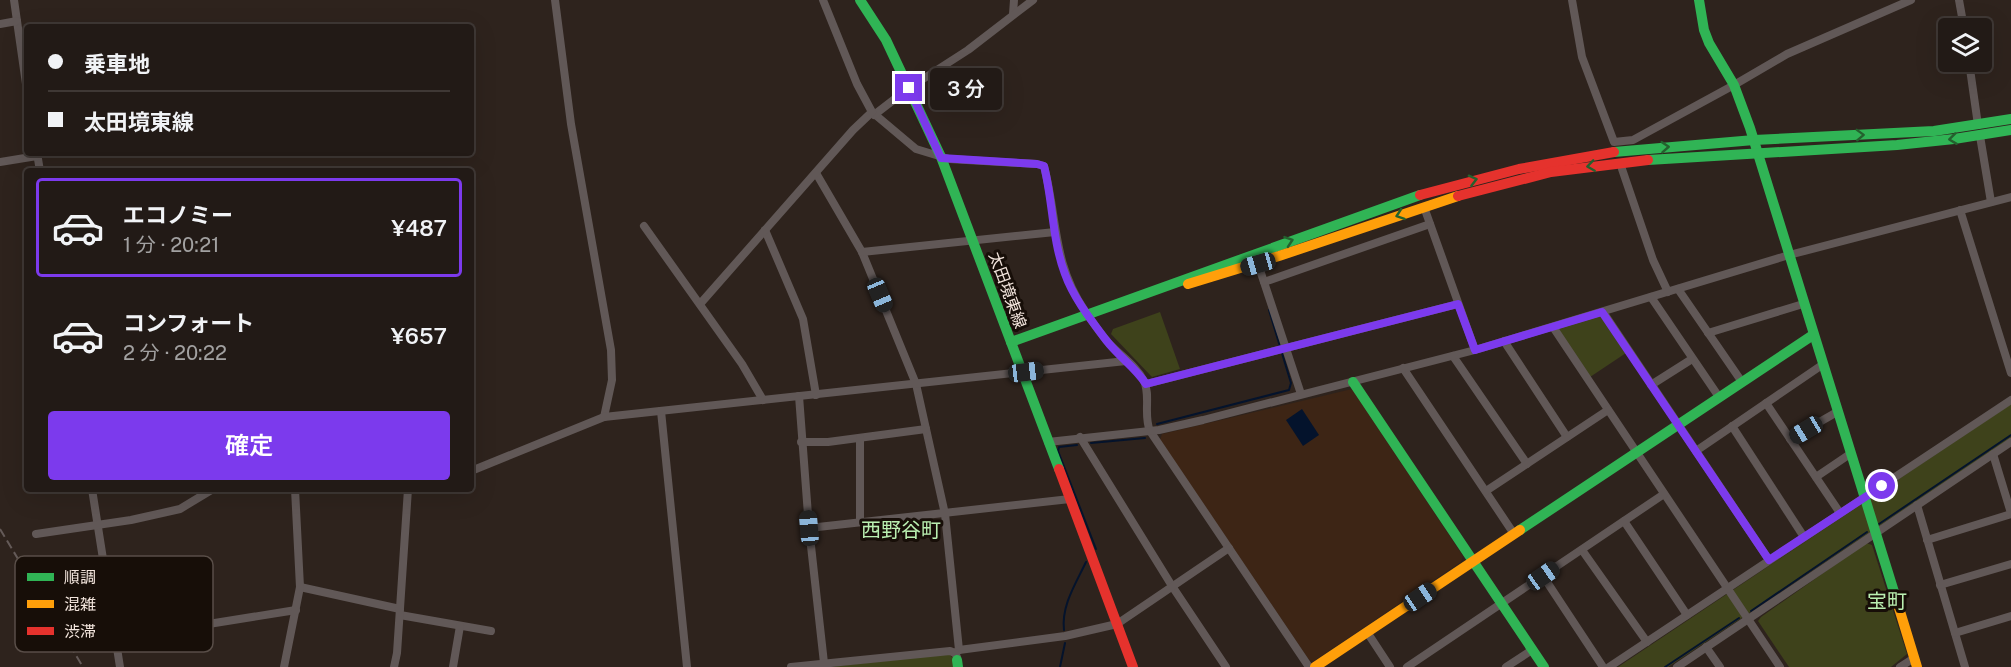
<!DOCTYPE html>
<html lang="ja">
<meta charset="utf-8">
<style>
:root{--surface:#221a16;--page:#2a231f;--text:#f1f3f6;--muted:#a2a1a1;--line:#3f3835;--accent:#7c3aed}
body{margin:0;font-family:"Public Sans","Noto Sans JP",sans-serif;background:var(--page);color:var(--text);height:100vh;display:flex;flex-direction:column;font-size:22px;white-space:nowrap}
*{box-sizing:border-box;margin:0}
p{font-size:20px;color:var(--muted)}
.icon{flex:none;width:33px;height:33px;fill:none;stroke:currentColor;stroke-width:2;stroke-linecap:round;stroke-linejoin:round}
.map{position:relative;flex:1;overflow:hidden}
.drawer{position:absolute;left:24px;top:168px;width:450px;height:324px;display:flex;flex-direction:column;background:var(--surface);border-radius:6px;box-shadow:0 6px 24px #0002,0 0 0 2px var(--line)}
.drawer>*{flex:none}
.hud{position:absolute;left:24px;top:24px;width:450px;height:132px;border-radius:6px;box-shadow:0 6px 24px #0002,0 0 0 2px var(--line);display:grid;align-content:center;height:132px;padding:0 24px;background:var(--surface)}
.buttons{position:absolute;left:1938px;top:18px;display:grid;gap:12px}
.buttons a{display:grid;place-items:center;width:54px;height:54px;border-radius:6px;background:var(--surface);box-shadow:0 6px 24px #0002,0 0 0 2px var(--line);font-size:30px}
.end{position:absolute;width:27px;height:27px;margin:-14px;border:8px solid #7c3aed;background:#fff;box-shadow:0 0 0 3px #fff}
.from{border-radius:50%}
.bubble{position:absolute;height:42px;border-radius:6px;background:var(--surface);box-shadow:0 6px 24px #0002,0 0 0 2px var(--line);font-size:20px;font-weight:600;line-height:42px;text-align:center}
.car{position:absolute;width:18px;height:36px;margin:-18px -9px;border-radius:8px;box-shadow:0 0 4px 2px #0007;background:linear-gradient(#222 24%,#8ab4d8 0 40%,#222 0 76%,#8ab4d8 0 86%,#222 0)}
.hud b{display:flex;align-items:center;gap:21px;height:57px;font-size:22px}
.hud b+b{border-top:2px solid var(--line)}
.hud i{width:15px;height:15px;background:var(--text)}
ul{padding:10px 0 0;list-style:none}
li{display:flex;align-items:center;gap:18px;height:99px;margin:0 12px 9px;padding:0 12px;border:3px solid transparent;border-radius:6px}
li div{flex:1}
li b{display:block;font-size:22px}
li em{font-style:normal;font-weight:600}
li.selected{border-color:var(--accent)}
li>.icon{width:54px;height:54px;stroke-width:1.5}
.cta{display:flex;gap:12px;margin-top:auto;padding:12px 24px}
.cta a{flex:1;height:69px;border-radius:6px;background:var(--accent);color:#fff;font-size:24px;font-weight:600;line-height:69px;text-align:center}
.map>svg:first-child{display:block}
.built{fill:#3d2515}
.green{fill:#3e421b}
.water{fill:#04132c}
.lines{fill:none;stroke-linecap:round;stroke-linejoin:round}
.stream{stroke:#04132c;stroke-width:2}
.street{stroke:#615857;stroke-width:8}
.fast{stroke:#30b455;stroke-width:10}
.slow{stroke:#ff9f0a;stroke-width:10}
.jam{stroke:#e5322d;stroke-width:10}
.rail{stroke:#645a58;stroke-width:2;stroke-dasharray:9 4.5;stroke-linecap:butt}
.oneway{stroke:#24612e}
.route{stroke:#7c3aed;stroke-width:8}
.labels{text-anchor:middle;stroke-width:6;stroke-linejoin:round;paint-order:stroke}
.street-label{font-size:16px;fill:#f3e5dd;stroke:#170e08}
.quarter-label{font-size:20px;fill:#baefb1;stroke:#170e08}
.key{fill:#170e08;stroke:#594e48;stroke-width:1.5}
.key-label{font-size:16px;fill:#f3e5dd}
</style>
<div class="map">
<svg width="2011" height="667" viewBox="0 0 2011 667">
<rect width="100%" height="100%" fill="#2e231d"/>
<polygon class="built" points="1352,389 1463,556 1461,562 1314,661 1309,660 1160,440 1162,434"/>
<g class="green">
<polygon points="1160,312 1180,369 1152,377 1111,334 1113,329"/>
<polygon points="1603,312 1629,351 1587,379 1553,327"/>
<polygon points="2011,404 2011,438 1668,667 1618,667"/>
<polygon points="1866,543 1872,545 1907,654 1891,667 1789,667 1758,621 1761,617"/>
<polygon points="949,654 953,658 954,667 828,667"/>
</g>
<polygon class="water" points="1302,409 1319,435 1303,446 1286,420"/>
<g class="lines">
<g class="stream">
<polyline points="1157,424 1289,390 1291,383 1269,310"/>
<polyline points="1091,443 1145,438"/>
<polyline points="1077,445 1059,447 1058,451 1096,549"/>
<polyline points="1879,524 2011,435"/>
<polyline points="1751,611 1867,532"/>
<path d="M1064 630C1061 606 1076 583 1086 562"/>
<polyline points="1060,667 1065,643"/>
<polyline points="1665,667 1739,618"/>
</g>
<g class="street">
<polyline points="14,0 27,91"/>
<polyline points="555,0 571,124 611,350 612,380 604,417"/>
<path d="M823 0 857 84 872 112 916 149 949 159 1037 164 1044 166C1058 220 1052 262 1085 311 1092 321 1099 332 1107 341 1118 354 1136 365 1144 381 1151 396 1143 415 1150 431L1309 667"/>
<polyline points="1572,0 1582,57 1614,142 1633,140 1734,85 1787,54 1911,0"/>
<polyline points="1959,0 1964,28"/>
<polyline points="1013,14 1014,0"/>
<polyline points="0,24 17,21"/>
<polyline points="1969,62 1978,125"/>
<polyline points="874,115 909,88 968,50 1033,0"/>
<polyline points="1980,136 1991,202"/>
<polyline points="37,153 40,171"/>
<polyline points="0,162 37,156"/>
<polyline points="1622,169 1653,260 1668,292"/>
<polyline points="816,173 862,252 916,384 945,514 959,650 955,653"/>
<polyline points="1424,207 1475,350"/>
<polyline points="1960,210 2011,373"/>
<polyline points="644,226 742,364 763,400"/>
<polyline points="765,230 803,319 816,395"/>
<polyline points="862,252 1055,232"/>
<polyline points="1258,264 1301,394"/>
<polyline points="1264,282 1430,224"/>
<polyline points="1678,289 1742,382"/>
<polyline points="1651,297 1719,397"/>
<polyline points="700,304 853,130 872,112"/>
<polyline points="1603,312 1769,560"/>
<polyline points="1553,327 1780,667"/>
<polyline points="1708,333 1803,304"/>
<polyline points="1504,341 1567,437"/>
<polyline points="1453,356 1527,464"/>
<polyline points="1403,368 1514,534"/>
<polyline points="1146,384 1458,304"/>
<polyline points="1651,385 1692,359"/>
<polyline points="799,396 809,528 824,663"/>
<polyline points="1766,403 1840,513"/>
<polyline points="661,411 687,667"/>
<polyline points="1732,426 1804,537"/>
<polyline points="1080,437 1172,586 1226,667"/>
<polyline points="1790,439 1837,412"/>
<polyline points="801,442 828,442 926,429"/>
<polyline points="1048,442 1159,430 1203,420 1475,350 1789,255 2011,197"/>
<polyline points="1696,451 1822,365"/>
<polyline points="1993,454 2011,513"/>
<polyline points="471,471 604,417 1126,361"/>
<polyline points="1816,477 1850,454"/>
<polyline points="92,489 120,667"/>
<polyline points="1486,491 1608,410"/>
<polyline points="1917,505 1965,667"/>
<polyline points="1624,521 1687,615"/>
<polyline points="860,522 860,438"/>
<polyline points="809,528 1070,499"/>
<polyline points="36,534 131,520 180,509 213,489"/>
<polyline points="1927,540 2011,514"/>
<polyline points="1582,550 1647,642"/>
<polyline points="1543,576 1603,667"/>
<polyline points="1940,585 2011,564"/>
<polyline points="300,587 400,609"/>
<polyline points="400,615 491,631"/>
<polyline points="1367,632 1390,667"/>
<polyline points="1955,633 2011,616"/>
<polyline points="115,639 296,610"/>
<polyline points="1706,647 1720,667"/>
<polyline points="959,650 1065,636 1117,624 1229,548"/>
<polyline points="284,667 300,587 295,489"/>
<polyline points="394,667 397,653 408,489"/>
<polyline points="453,667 460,626"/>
<polyline points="791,667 950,651 955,653 957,657"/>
<polyline points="1407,667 1664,494"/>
<polyline points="1506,667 1532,650"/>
<polyline points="1609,667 2011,400"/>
<polyline points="1677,667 2011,442"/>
<polyline points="1900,667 1914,658"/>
</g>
<g class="fast">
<polyline points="860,0 886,40 941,157 1059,469"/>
<polyline points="1699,0 1704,30 1709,43 1734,85 1750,128 1895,595"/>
<polyline points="1614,152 1754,140 1934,131 2011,119"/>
<polyline points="1648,160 1897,145 1954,139 2011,130"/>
<polyline points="1011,342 1420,195"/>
<polyline points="1353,382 1544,667"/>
<polyline points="1520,530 1813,335"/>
<polyline points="957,660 958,667"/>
</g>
<g class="slow">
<polyline points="1188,284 1279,256 1458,196"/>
<polyline points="1895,595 1917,667"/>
<polyline points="1315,667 1520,530"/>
</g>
<g class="jam">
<polyline points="1420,195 1519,169 1614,152"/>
<polyline points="1458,196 1551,172 1648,160"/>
<polyline points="1059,469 1133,667"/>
</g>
<polyline class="rail" points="0,529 83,667"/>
</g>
<defs><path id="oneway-chevron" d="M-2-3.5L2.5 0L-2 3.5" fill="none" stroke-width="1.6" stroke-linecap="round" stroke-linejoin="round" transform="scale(1.5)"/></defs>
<g class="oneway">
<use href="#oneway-chevron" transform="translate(1860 135) rotate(-2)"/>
<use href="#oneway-chevron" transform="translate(1953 139) rotate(173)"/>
<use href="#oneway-chevron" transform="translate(1665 147) rotate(-4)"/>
<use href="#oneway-chevron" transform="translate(1591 166) rotate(172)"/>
<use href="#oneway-chevron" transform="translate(1473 180) rotate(-14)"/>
<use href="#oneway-chevron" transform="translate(1400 215) rotate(161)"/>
<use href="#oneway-chevron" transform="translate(1289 241) rotate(-19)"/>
</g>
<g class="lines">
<path class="route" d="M909 88 941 158 1037 164 1044 166C1053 201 1052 240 1065 274 1073 297 1091 320 1106 340 1118 356 1135 367 1146 384L1458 304 1475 350 1602 312 1769 560 1882 486"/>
</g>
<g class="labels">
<g class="street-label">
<text transform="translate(1008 290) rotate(70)" y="6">太田境東線</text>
</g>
<g class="quarter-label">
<text x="901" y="537">西野谷町</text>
<text x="1887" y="608">宝町</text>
</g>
</g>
<rect x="15" y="556" width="198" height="96" rx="9" class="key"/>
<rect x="27" y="573" width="27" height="8" fill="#30b455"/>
<rect x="27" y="600" width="27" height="8" fill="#ff9f0a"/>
<rect x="27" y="627" width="27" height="8" fill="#e5322d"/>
<g class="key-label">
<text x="64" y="583">順調</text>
<text x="64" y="610">混雑</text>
<text x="64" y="637">渋滞</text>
</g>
</svg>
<div class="buttons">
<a><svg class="icon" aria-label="layers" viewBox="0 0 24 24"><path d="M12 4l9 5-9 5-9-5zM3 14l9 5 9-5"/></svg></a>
</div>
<i class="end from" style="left:1882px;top:486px"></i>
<i class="end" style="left:909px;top:88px"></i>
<div class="bubble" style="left:930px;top:68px;width:72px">3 分</div>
<i class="car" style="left:1258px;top:264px;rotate:254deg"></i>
<i class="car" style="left:880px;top:295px;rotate:157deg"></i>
<i class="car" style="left:1026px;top:372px;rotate:83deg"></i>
<i class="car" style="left:1806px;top:430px;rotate:239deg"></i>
<i class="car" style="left:809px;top:528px;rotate:355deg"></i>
<i class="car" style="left:1543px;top:576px;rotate:55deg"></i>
<i class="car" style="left:1420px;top:597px;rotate:56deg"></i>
<div class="hud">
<b><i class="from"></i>乗車地</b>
<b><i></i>太田境東線</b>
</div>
<section class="drawer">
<ul>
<li class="selected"><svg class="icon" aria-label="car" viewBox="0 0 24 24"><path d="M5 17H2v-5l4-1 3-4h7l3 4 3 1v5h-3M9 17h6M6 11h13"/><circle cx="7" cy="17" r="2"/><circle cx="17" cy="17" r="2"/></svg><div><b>エコノミー</b><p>1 分 · 20:21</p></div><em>¥487</em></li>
<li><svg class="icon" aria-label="car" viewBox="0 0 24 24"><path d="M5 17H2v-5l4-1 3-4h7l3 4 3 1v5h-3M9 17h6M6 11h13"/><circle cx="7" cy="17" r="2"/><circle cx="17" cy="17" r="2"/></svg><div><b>コンフォート</b><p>2 分 · 20:22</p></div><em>¥657</em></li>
</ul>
<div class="cta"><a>確定</a></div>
</section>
</div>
